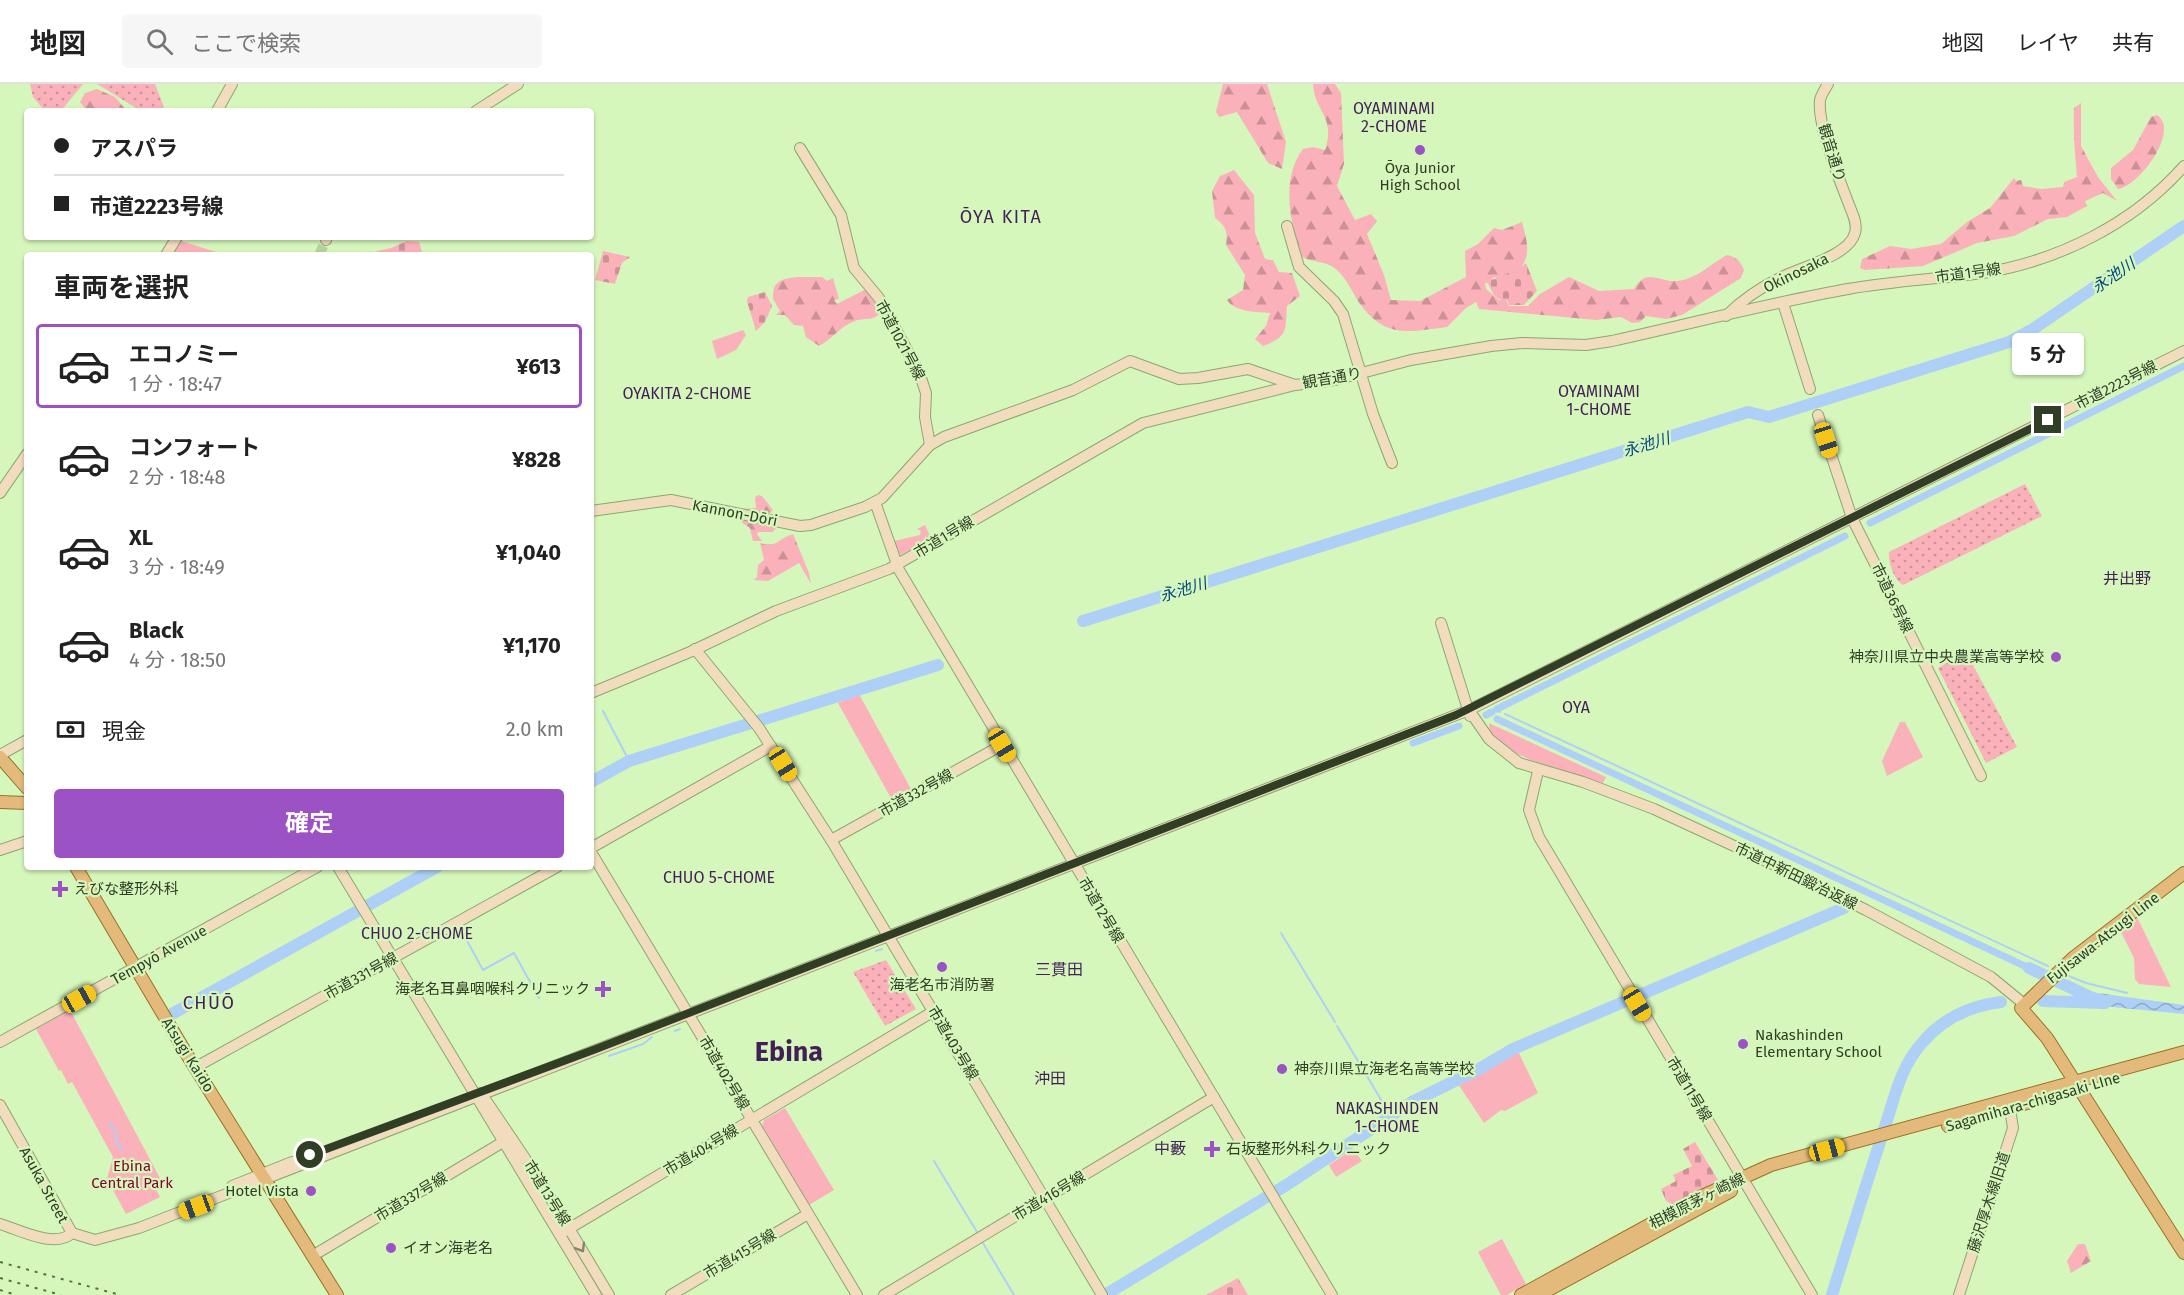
<!DOCTYPE html>
<html lang="ja">
<meta charset="utf-8">
<style>
:root{--surface:#fff;--page:#f6f6f6;--text:#222;--muted:#767676;--line:#e0e0e0;--accent:#9b52c5}
body{margin:0;font-family:"Fira Sans","Noto Sans JP",sans-serif;background:var(--page);color:var(--text);height:100vh;display:flex;flex-direction:column;font-size:22px;white-space:nowrap}
*{box-sizing:border-box;margin:0}
p{font-size:20px;color:var(--muted)}
.icon{flex:none;width:33px;height:33px;fill:none;stroke:currentColor;stroke-width:2;stroke-linecap:round;stroke-linejoin:round}
.map{position:relative;flex:1;overflow:hidden}
.details{position:absolute;left:24px;top:168px;width:570px;height:618px;display:flex;flex-direction:column;background:var(--surface);border-radius:6px;box-shadow:0 2px 4px #0004}
.details>*{flex:none}
.banner{position:absolute;left:24px;top:24px;width:570px;height:132px;border-radius:6px;box-shadow:0 2px 4px #0004;display:grid;align-content:center;height:132px;padding:0 30px;background:var(--surface)}
.end{position:absolute;width:27px;height:27px;margin:-14px;border:8px solid #313e26;background:#fff;box-shadow:0 0 0 3px #fff}
.from{border-radius:50%}
.bubble{position:absolute;height:42px;border-radius:6px;background:var(--surface);box-shadow:0 2px 4px #0004;font-size:20px;font-weight:700;line-height:42px;text-align:center}
.car{position:absolute;width:18px;height:36px;margin:-18px -9px;border-radius:8px;box-shadow:0 0 4px 2px #0007;background:linear-gradient(#f5c518 24%,#345 0 40%,#f5c518 0 76%,#345 0 86%,#f5c518 0)}
.banner b{display:flex;align-items:center;gap:21px;height:57px;font-size:22px}
.banner b+b{border-top:2px solid var(--line)}
.banner i{width:15px;height:15px;background:var(--text)}
ul{padding:0;list-style:none}
li{display:flex;align-items:center;gap:18px;height:84px;margin:0 12px 9px;padding:0 18px;border:3px solid transparent;border-radius:6px}
li div{flex:1}
li b{display:block;font-size:22px}
li em{font-style:normal;font-weight:700}
li.on{border-color:var(--accent)}
li>.icon{width:54px;height:54px;stroke-width:1.5}
h2{padding:0 30px;font-size:27px;line-height:72px}
.pay{display:flex;align-items:center;gap:15px;height:66px;padding:0 30px;font-size:22px}
.pay p{margin-inline-start:auto}
.button{display:flex;gap:12px;margin-top:auto;padding:12px 30px}
.button a{flex:1;height:69px;border-radius:6px;background:var(--accent);color:#fff;font-size:24px;font-weight:700;line-height:69px;text-align:center}
header{display:flex;align-items:center;gap:36px;box-sizing:border-box;height:84px;padding:0 30px;background:var(--surface);border-bottom:2px solid var(--line)}
header strong{font-size:28px}
nav{display:flex;gap:33px;margin-inline-start:auto;font-size:21px}
.search{width:420px;height:54px;background:var(--page);display:flex;align-items:center;gap:15px;box-sizing:border-box;padding:0 21px;border-radius:6px;color:var(--muted);font-size:22px}
.map>svg:first-child{display:block}
.grass{fill:url(#grass-dots)}
.forest{fill:url(#forest-firs)}
.cemetery{fill:url(#cemetery-stones)}
.green{fill:#fbb1ba}
.water{fill:url(#water-waves)}
.lines{fill:none;stroke-linecap:round;stroke-linejoin:round}
.stream{stroke:#aed0f6;stroke-width:2}
.canal{stroke:#aed0f6;stroke-width:7}
.river{stroke:#aed0f6;stroke-width:12}
.secondary-tunnel{stroke:#b5d29e;stroke-width:10;stroke-dasharray:10 5;stroke-linecap:butt}
.secondary-casing{stroke:#8aa870;stroke-width:12}
.primary-casing{stroke:#997124;stroke-width:14}
.secondary{stroke:#f1dcbd;stroke-width:10}
.primary{stroke:#e3ba7b;stroke-width:12}
.rail{stroke:#5b6d4c;stroke-width:2;stroke-dasharray:3 6;stroke-linecap:butt}
.oneway{stroke:#87856a}
.route{stroke:#313e26;stroke-width:8}
.poi-dot{fill:#9b52c5;stroke:#d6f7bc;stroke-width:2}
.labels{text-anchor:middle;stroke-width:4.5;stroke-linejoin:round;paint-order:stroke}
.street-label{font-size:15px;fill:#313e26;stroke:#d6f7bc}
.poi-label{font-size:15px;fill:#313e26;stroke:#d6f7bc;text-anchor:start}
.park-label{font-size:15px;fill:#830530;stroke:#d6f7bc}
.neighbourhood-label{font-size:16px;fill:#421f57;stroke:#d6f7bc}
.water-label{font-size:16px;font-style:italic;fill:#024781;stroke:#d6f7bc}
.quarter-label{font-size:18px;letter-spacing:1.5px;fill:#421f57;stroke:#d6f7bc}
.town-label{font-size:27px;font-weight:bold;fill:#421f57;stroke:#d6f7bc}
</style>
<header>
<strong>地図</strong>
<div class="search"><svg class="icon" aria-label="search" viewBox="0 0 24 24"><circle cx="10" cy="10" r="6"/><path d="M15 15l6 6"/></svg>ここで検索</div>
<nav><a>地図</a><a>レイヤ</a><a>共有</a></nav>
</header>
<div class="map">
<svg width="2184" height="1211" viewBox="0 0 2184 1211">
<defs>
<pattern id="grass-dots" width="8" height="8" patternUnits="userSpaceOnUse" patternTransform="scale(1.5)"><rect width="8" height="8" fill="#fbb1ba"/><path d="M2 2h.1M6 6h.1" fill="none" stroke="#cc9197" stroke-width="1.8" stroke-linecap="round"/></pattern>
<pattern id="forest-firs" width="22" height="20" patternUnits="userSpaceOnUse" patternTransform="scale(1.5)"><rect width="22" height="20" fill="#fbb1ba"/><path d="M5 1l3.5 6h-7zM16 11l3.5 6h-7z" fill="#cc9197"/></pattern>
<pattern id="cemetery-stones" width="16" height="16" patternUnits="userSpaceOnUse" patternTransform="scale(1.5)"><rect width="16" height="16" fill="#fbb1ba"/><path d="M2 7V4a2 2 0 0 1 4 0v3zM10 15v-3a2 2 0 0 1 4 0v3z" fill="#cc9197"/></pattern>
<pattern id="water-waves" width="16" height="10" patternUnits="userSpaceOnUse" patternTransform="scale(1.5)"><rect width="16" height="10" fill="#aed0f6"/><path d="M0 5q4-4 8 0t8 0" fill="none" stroke="#8eaac7"/></pattern>
</defs>
<rect width="100%" height="100%" fill="#d6f7bc"/>
<g class="grass">
<polygon points="30,0 83,0 61,27 45,27 33,13"/>
<polygon points="97,0 155,0 164,23 161,27 136,24"/>
<path d="M2025 400 2042 432 1903 501C1894 496 1888 479 1889 468Z"/>
<polygon points="1966,568 2017,663 1986,679 1938,584"/>
<polygon points="886,876 916,925 885,942 853,888"/>
</g>
<g class="forest">
<polygon points="1223,0 1267,0 1286,58 1282,85 1268,79 1237,28 1219,33 1216,28"/>
<path d="M1313 0H1335L1341 9 1344 80 1337 102 1355 136 1371 130 1377 137 1367 150 1384 191 1391 216 1420 217 1466 193 1465 167 1478 160 1494 144 1502 146 1522 138C1530 168 1531 173 1510 198L1494 193 1490 199H1485L1486 205 1499 216 1505 214 1509 222H1528L1540 210 1569 193 1599 207 1634 205C1647 183 1658 198 1676 197 1696 196 1710 180 1727 171 1737 173 1740 177 1744 186L1741 194 1682 231 1666 235 1646 232 1640 238 1632 239 1621 233 1596 236 1479 225 1476 218 1466 224 1447 243C1407 248 1384 255 1358 217 1352 207 1346 194 1337 186 1326 176 1312 179 1300 172 1291 139 1280 95 1303 65L1313 63 1325 66C1336 32 1315 29 1313 0Z"/>
<polygon points="97,5 115,13 127,27 87,27 80,18 85,9"/>
<path d="M2081 19V62L2098 93 2117 117 2103 109 2085 117 2087 122 2067 133 2048 135 2014 152 1977 159 1923 182 1865 186 1860 184 1862 175 1890 162 1911 165 1941 160 1967 138 1990 124 2014 94 2016 97 2021 96 2023 102 2042 105 2063 103 2064 98 2077 93C2075 70 2073 48 2074 24Z"/>
<path d="M2157 31C2181 47 2138 103 2118 105L2111 95V84L2133 66 2151 33Z"/>
<path d="M1234 86 1254 111 1255 149 1265 175 1273 176 1279 188 1292 189 1300 212 1287 222C1285 247 1289 252 1263 262L1255 255 1266 242 1270 229C1257 228 1234 228 1227 216L1243 206 1245 191 1226 161C1228 148 1226 142 1215 134L1212 107 1220 92Z"/>
<path d="M797 193H822L827 197 833 194 839 215 834 216 837 220 866 205 881 228C874 238 865 233 855 237 840 242 833 255 819 262L806 253 803 242 794 241 785 231H776L780 227 773 215C772 197 781 195 797 193Z"/>
<polygon points="758,411 762,412 773,426 766,432 778,441 773,448 758,448 757,450 762,457 753,457 750,444 741,438 743,425 756,424 755,413"/>
<path d="M793 450 809 489 811 500 799 479 768 497 754 496 757 493 758 481 764 476 760 459C778 464 777 455 793 450Z"/>
<polygon points="2078,1160 2085,1160 2091,1177 2071,1189 2067,1177"/>
</g>
<g class="cemetery">
<polygon points="407,157 419,158 423,171 361,171 391,164"/>
<polygon points="603,167 630,173 622,179 615,200 595,196"/>
<path d="M1526 179 1537 207 1524 221H1509L1507 216C1493 216 1493 208 1487 198L1518 185Z"/>
<polygon points="765,208 772,222 765,238 756,247 747,217 748,213"/>
<polygon points="1695,1058 1718,1096 1673,1121 1666,1117 1661,1105 1676,1097 1673,1091 1692,1082 1683,1065"/>
<polygon points="1238,1194 1248,1211 1206,1211"/>
</g>
<g class="green">
<polygon points="181,157 226,171 169,171"/>
<polygon points="743,246 746,251 736,266 717,275 712,257"/>
<polygon points="925,441 930,452 935,452 900,471 894,457 920,451 921,447 917,445"/>
<polygon points="859,610 911,705 892,716 838,619"/>
<polygon points="1900,638 1905,638 1923,673 1887,692 1882,677"/>
<path d="M1489 639 1606 693 1603 699C1580 691 1486 671 1489 639Z"/>
<polygon points="2137,833 2171,903 2139,900 2135,895 2134,874 2120,846"/>
<polygon points="70,926 161,1096 153,1100 160,1113 126,1130 107,1095 113,1073 72,998 68,1000 61,986 59,987 36,945"/>
<polygon points="1518,967 1538,1009 1505,1027 1501,1026 1484,1039 1458,1000"/>
<polygon points="785,1024 834,1106 809,1121 762,1042 764,1036"/>
<polygon points="1353,1065 1362,1077 1336,1093 1329,1081"/>
<polygon points="1502,1155 1526,1200 1507,1211 1501,1211 1478,1168"/>
</g>
<polygon class="water" points="2091,908 2184,921 2184,930 2091,921"/>
<g class="lines">
<g class="stream">
<polyline points="1497,625 1500,628"/>
<polyline points="603,627 626,671"/>
<polyline points="1505,630 2048,882"/>
<polyline points="460,844 483,886 514,869 539,914"/>
<polyline points="1281,849 1335,938"/>
<polyline points="876,867 882,865"/>
<polyline points="2064,890 2086,899 2127,909"/>
<polyline points="1337,942 1386,1024"/>
<polyline points="675,947 680,945"/>
<polyline points="609,972 643,960 652,953"/>
<polyline points="109,1039 116,1048 116,1058 122,1065"/>
<polyline points="934,1077 977,1148"/>
<polyline points="983,1159 1014,1211"/>
</g>
<g class="canal">
<polyline points="1870,439 2184,282"/>
<polyline points="1497,625 1845,452"/>
<polyline points="1486,631 1492,628"/>
<polyline points="1497,635 2029,884"/>
<polyline points="1413,659 1459,642"/>
</g>
<g class="river">
<polyline points="1083,537 1748,328 1769,333 2009,258 2033,245 2184,142"/>
<polyline points="591,698 629,677 938,581"/>
<polyline points="2029,884 2103,919"/>
<polyline points="2043,917 2105,919"/>
<polyline points="170,931 437,783"/>
<polyline points="1105,1211 1288,1100 1412,1018 1479,985 1513,965 1844,824"/>
<path d="M1832 1211C1849 1156 1866 1100 1884 1046 1894 1016 1900 983 1922 959 1942 935 1970 922 2001 918"/>
</g>
<polyline class="secondary-tunnel" points="319,171 326,156"/>
<defs>
<g id="secondary">
<polyline points="217,27 232,0"/>
<polyline points="476,27 518,0"/>
<polyline points="800,64 841,131 854,184 879,214 919,288 926,309 925,333 930,361"/>
<polyline points="1287,142 1299,183 1334,217 1343,230 1373,330 1392,379"/>
<polyline points="326,156 327,153"/>
<polyline points="166,171 177,153"/>
<polyline points="1783,219 1810,305"/>
<path d="M1726 232C1742 216 1761 203 1782 193 1801 183 1849 172 1855 149 1858 138 1851 127 1848 118 1839 95 1817 40 1820 16 1821 11 1825 5 1828 0"/>
<polyline points="1818,331 1852,434 1981,692"/>
<polyline points="0,409 27,370"/>
<polyline points="875,418 899,486 908,501 1332,1211"/>
<path d="M591 427 671 416 800 442 811 441 865 423 882 414 930 361 944 353 1073 306 1130 277 1179 295 1198 294 1248 285 1295 301 1335 296 1411 276 1491 262 1522 259 1586 261 1612 257C1690 240 1769 219 1848 205 1892 197 1938 195 1983 189 2058 177 2133 140 2184 82"/>
<polyline points="1441,539 1470,632"/>
<polyline points="695,565 759,644 831,756 1102,1211"/>
<polyline points="591,609 690,568 776,527 889,485 1143,339 1295,301"/>
<polyline points="1469,626 1489,655 1519,679 1583,698 1654,725 1758,773 1866,826 1991,893 2024,920"/>
<polyline points="0,671 27,656"/>
<polyline points="1538,687 1529,726 1539,753 1812,1211"/>
<polyline points="831,756 1002,661"/>
<polyline points="591,764 771,662"/>
<polyline points="0,766 27,757"/>
<polyline points="591,768 857,1211"/>
<polyline points="338,783 596,1211"/>
<polyline points="0,958 317,783"/>
<polyline points="196,983 557,783"/>
<polyline points="481,1009 541,1098 609,1211"/>
<polyline points="0,1021 72,1149 95,1156 139,1144 1469,626 2184,267"/>
<polyline points="232,1102 292,1078"/>
<path d="M0 1140C20 1146 55 1165 72 1149"/>
<polyline points="560,1150 934,927"/>
<polyline points="319,1168 503,1058"/>
<polyline points="671,1211 808,1130"/>
<polyline points="884,1211 1214,1013"/>
<polyline points="1959,1211 2013,1044 2010,1025"/>
</g>
<g id="primary">
<polyline points="0,673 27,704"/>
<polyline points="0,718 27,719"/>
<polyline points="76,783 186,969 337,1211"/>
<polyline points="2184,789 2073,874 2021,924 2047,954 2184,1169"/>
<polyline points="1948,1042 2058,1010"/>
<polyline points="1521,1211 1700,1113 1771,1081 2184,968"/>
<polyline points="1539,1211 1731,1107"/>
</g>
</defs>
<use href="#secondary" class="secondary-casing"/>
<use href="#primary" class="primary-casing"/>
<use href="#secondary" class="secondary"/>
<use href="#primary" class="primary"/>
<g class="rail">
<polyline points="0,1178 120,1211"/>
<polyline points="0,1194 61,1211"/>
<polyline points="0,1206 16,1211"/>
</g>
</g>
<defs><path id="oneway-chevron" d="M-2-3.5L2.5 0L-2 3.5" fill="none" stroke-width="1.6" stroke-linecap="round" stroke-linejoin="round" transform="scale(1.5)"/></defs>
<use class="oneway" href="#oneway-chevron" transform="translate(581 1164) rotate(59)"/>
<g class="lines">
<polyline class="route" points="310,1071 596,965 1456,631 2048,336"/>
</g>
<g class="poi-dot">
<circle cx="1420" cy="66" r="6"/>
<circle cx="2056" cy="573" r="6"/>
<path d="M57 796h6v6h6v6h-6v6h-6v-6h-6v-6h6z"/>
<circle cx="942" cy="883" r="6"/>
<path d="M600 896h6v6h6v6h-6v6h-6v-6h-6v-6h6z"/>
<circle cx="1743" cy="960" r="6"/>
<circle cx="1282" cy="985" r="6"/>
<path d="M1209 1056h6v6h6v6h-6v6h-6v-6h-6v-6h6z"/>
<circle cx="311" cy="1107" r="6"/>
<circle cx="391" cy="1164" r="6"/>
</g>
<g class="labels">
<g class="street-label">
<text transform="translate(1832 69) rotate(73)" y="5">観音通り</text>
<text transform="translate(1796 189) rotate(-26)" y="5">Okinosaka</text>
<text transform="translate(1968 189) rotate(-8)" y="5">市道1号線</text>
<text transform="translate(900 256) rotate(62)" y="5">市道1021号線</text>
<text transform="translate(1332 294) rotate(-10)" y="5">観音通り</text>
<text transform="translate(2116 301) rotate(-27)" y="5">市道2223号線</text>
<text transform="translate(735 429) rotate(11)" y="5">Kannon-Dōri</text>
<text transform="translate(944 453) rotate(-31)" y="5">市道1号線</text>
<text transform="translate(1892 514) rotate(64)" y="5">市道36号線</text>
<text transform="translate(916 709) rotate(-29)" y="5">市道332号線</text>
<text transform="translate(1796 792) rotate(26)" y="5">市道中新田鍛冶返線</text>
<text transform="translate(1101 826) rotate(59)" y="5">市道12号線</text>
<text transform="translate(2103 854) rotate(-38)" y="5">Fujisawa-Atsugi Line</text>
<text transform="translate(159 871) rotate(-29)" y="5">Tempyō Avenue</text>
<text transform="translate(361 892) rotate(-29)" y="5">市道331号線</text>
<text transform="translate(953 959) rotate(59)" y="5">市道403号線</text>
<text transform="translate(188 971) rotate(58)" y="5">Atsugi Kaido</text>
<text transform="translate(724 989) rotate(59)" y="5">市道402号線</text>
<text transform="translate(1689 1005) rotate(59)" y="5">市道11号線</text>
<text transform="translate(2033 1018) rotate(-16)" y="5">Sagamihara-chigasaki LIne</text>
<text transform="translate(701 1066) rotate(-31)" y="5">市道404号線</text>
<text transform="translate(44 1101) rotate(61)" y="5">Asuka Street</text>
<text transform="translate(547 1109) rotate(58)" y="5">市道13号線</text>
<text transform="translate(1049 1112) rotate(-31)" y="5">市道416号線</text>
<text transform="translate(411 1113) rotate(-31)" y="5">市道337号線</text>
<text transform="translate(1697 1117) rotate(-27)" y="5">相模原茅ヶ崎線</text>
<text transform="translate(1989 1118) rotate(-72)" y="5">藤沢厚木線旧道</text>
<text transform="translate(740 1170) rotate(-31)" y="5">市道415号線</text>
</g>
<g class="poi-label">
<text x="1420" y="89" text-anchor="middle">Ōya Junior<tspan x="1420" dy="17">High School</tspan></text>
<text x="2044" y="578" text-anchor="end">神奈川県立中央農業高等学校</text>
<text x="74" y="810">えびな整形外科</text>
<text x="942" y="906" text-anchor="middle">海老名市消防署</text>
<text x="590" y="910" text-anchor="end">海老名耳鼻咽喉科クリニック</text>
<text x="1755" y="956">Nakashinden<tspan x="1755" dy="17">Elementary School</tspan></text>
<text x="1294" y="990">神奈川県立海老名高等学校</text>
<text x="1226" y="1070">石坂整形外科クリニック</text>
<text x="299" y="1112" text-anchor="end">Hotel Vista</text>
<text x="403" y="1169">イオン海老名</text>
</g>
<g class="park-label">
<text x="132" y="1087">Ebina<tspan x="132" dy="17">Central Park</tspan></text>
</g>
<g class="neighbourhood-label">
<text x="1394" y="30">OYAMINAMI<tspan x="1394" dy="18">2-CHOME</tspan></text>
<text x="1599" y="313">OYAMINAMI<tspan x="1599" dy="18">1-CHOME</tspan></text>
<text x="687" y="315">OYAKITA 2-CHOME</text>
<text x="2127" y="500">井出野</text>
<text x="1576" y="629">OYA</text>
<text x="719" y="799">CHUO 5-CHOME</text>
<text x="417" y="855">CHUO 2-CHOME</text>
<text x="1059" y="891">三貫田</text>
<text x="1050" y="1000">沖田</text>
<text x="1387" y="1030">NAKASHINDEN<tspan x="1387" dy="18">1-CHOME</tspan></text>
<text x="1170" y="1070">中藪</text>
</g>
<g class="water-label">
<text transform="translate(2113 191) rotate(-34)" y="6">永池川</text>
<text transform="translate(1646 360) rotate(-17)" y="6">永池川</text>
<text transform="translate(1183 505) rotate(-17)" y="6">永池川</text>
</g>
<g class="quarter-label">
<text x="1001" y="139">ŌYA KITA</text>
<text x="209" y="925">CHŪŌ</text>
</g>
<g class="town-label">
<text x="789" y="977">Ebina</text>
</g>
</g>
</svg>
<i class="end from" style="left:310px;top:1071px"></i>
<i class="end" style="left:2048px;top:336px"></i>
<div class="bubble" style="left:2012px;top:249px;width:72px">5 分</div>
<i class="car" style="left:1826px;top:356px;rotate:162deg"></i>
<i class="car" style="left:1002px;top:661px;rotate:149deg"></i>
<i class="car" style="left:783px;top:680px;rotate:148deg"></i>
<i class="car" style="left:79px;top:915px;rotate:61deg"></i>
<i class="car" style="left:1637px;top:920px;rotate:149deg"></i>
<i class="car" style="left:1827px;top:1066px;rotate:75deg"></i>
<i class="car" style="left:196px;top:1123px;rotate:250deg"></i>
<div class="banner">
<b><i class="from"></i>アスパラ</b>
<b><i></i>市道2223号線</b>
</div>
<section class="details">
<h2>車両を選択</h2>
<ul>
<li class="on"><svg class="icon" aria-label="car" viewBox="0 0 24 24"><path d="M5 17H2v-5l4-1 3-4h7l3 4 3 1v5h-3M9 17h6M6 11h13"/><circle cx="7" cy="17" r="2"/><circle cx="17" cy="17" r="2"/></svg><div><b>エコノミー</b><p>1 分 · 18:47</p></div><em>¥613</em></li>
<li><svg class="icon" aria-label="car" viewBox="0 0 24 24"><path d="M5 17H2v-5l4-1 3-4h7l3 4 3 1v5h-3M9 17h6M6 11h13"/><circle cx="7" cy="17" r="2"/><circle cx="17" cy="17" r="2"/></svg><div><b>コンフォート</b><p>2 分 · 18:48</p></div><em>¥828</em></li>
<li><svg class="icon" aria-label="car" viewBox="0 0 24 24"><path d="M5 17H2v-5l4-1 3-4h7l3 4 3 1v5h-3M9 17h6M6 11h13"/><circle cx="7" cy="17" r="2"/><circle cx="17" cy="17" r="2"/></svg><div><b>XL</b><p>3 分 · 18:49</p></div><em>¥1,040</em></li>
<li><svg class="icon" aria-label="car" viewBox="0 0 24 24"><path d="M5 17H2v-5l4-1 3-4h7l3 4 3 1v5h-3M9 17h6M6 11h13"/><circle cx="7" cy="17" r="2"/><circle cx="17" cy="17" r="2"/></svg><div><b>Black</b><p>4 分 · 18:50</p></div><em>¥1,170</em></li>
</ul>
<div class="pay"><svg class="icon" aria-label="cash" viewBox="0 0 24 24"><path d="M3 7h18v10H3z"/><circle cx="12" cy="12" r="2"/></svg>現金<p>2.0 km</p></div>
<div class="button"><a>確定</a></div>
</section>
</div>
